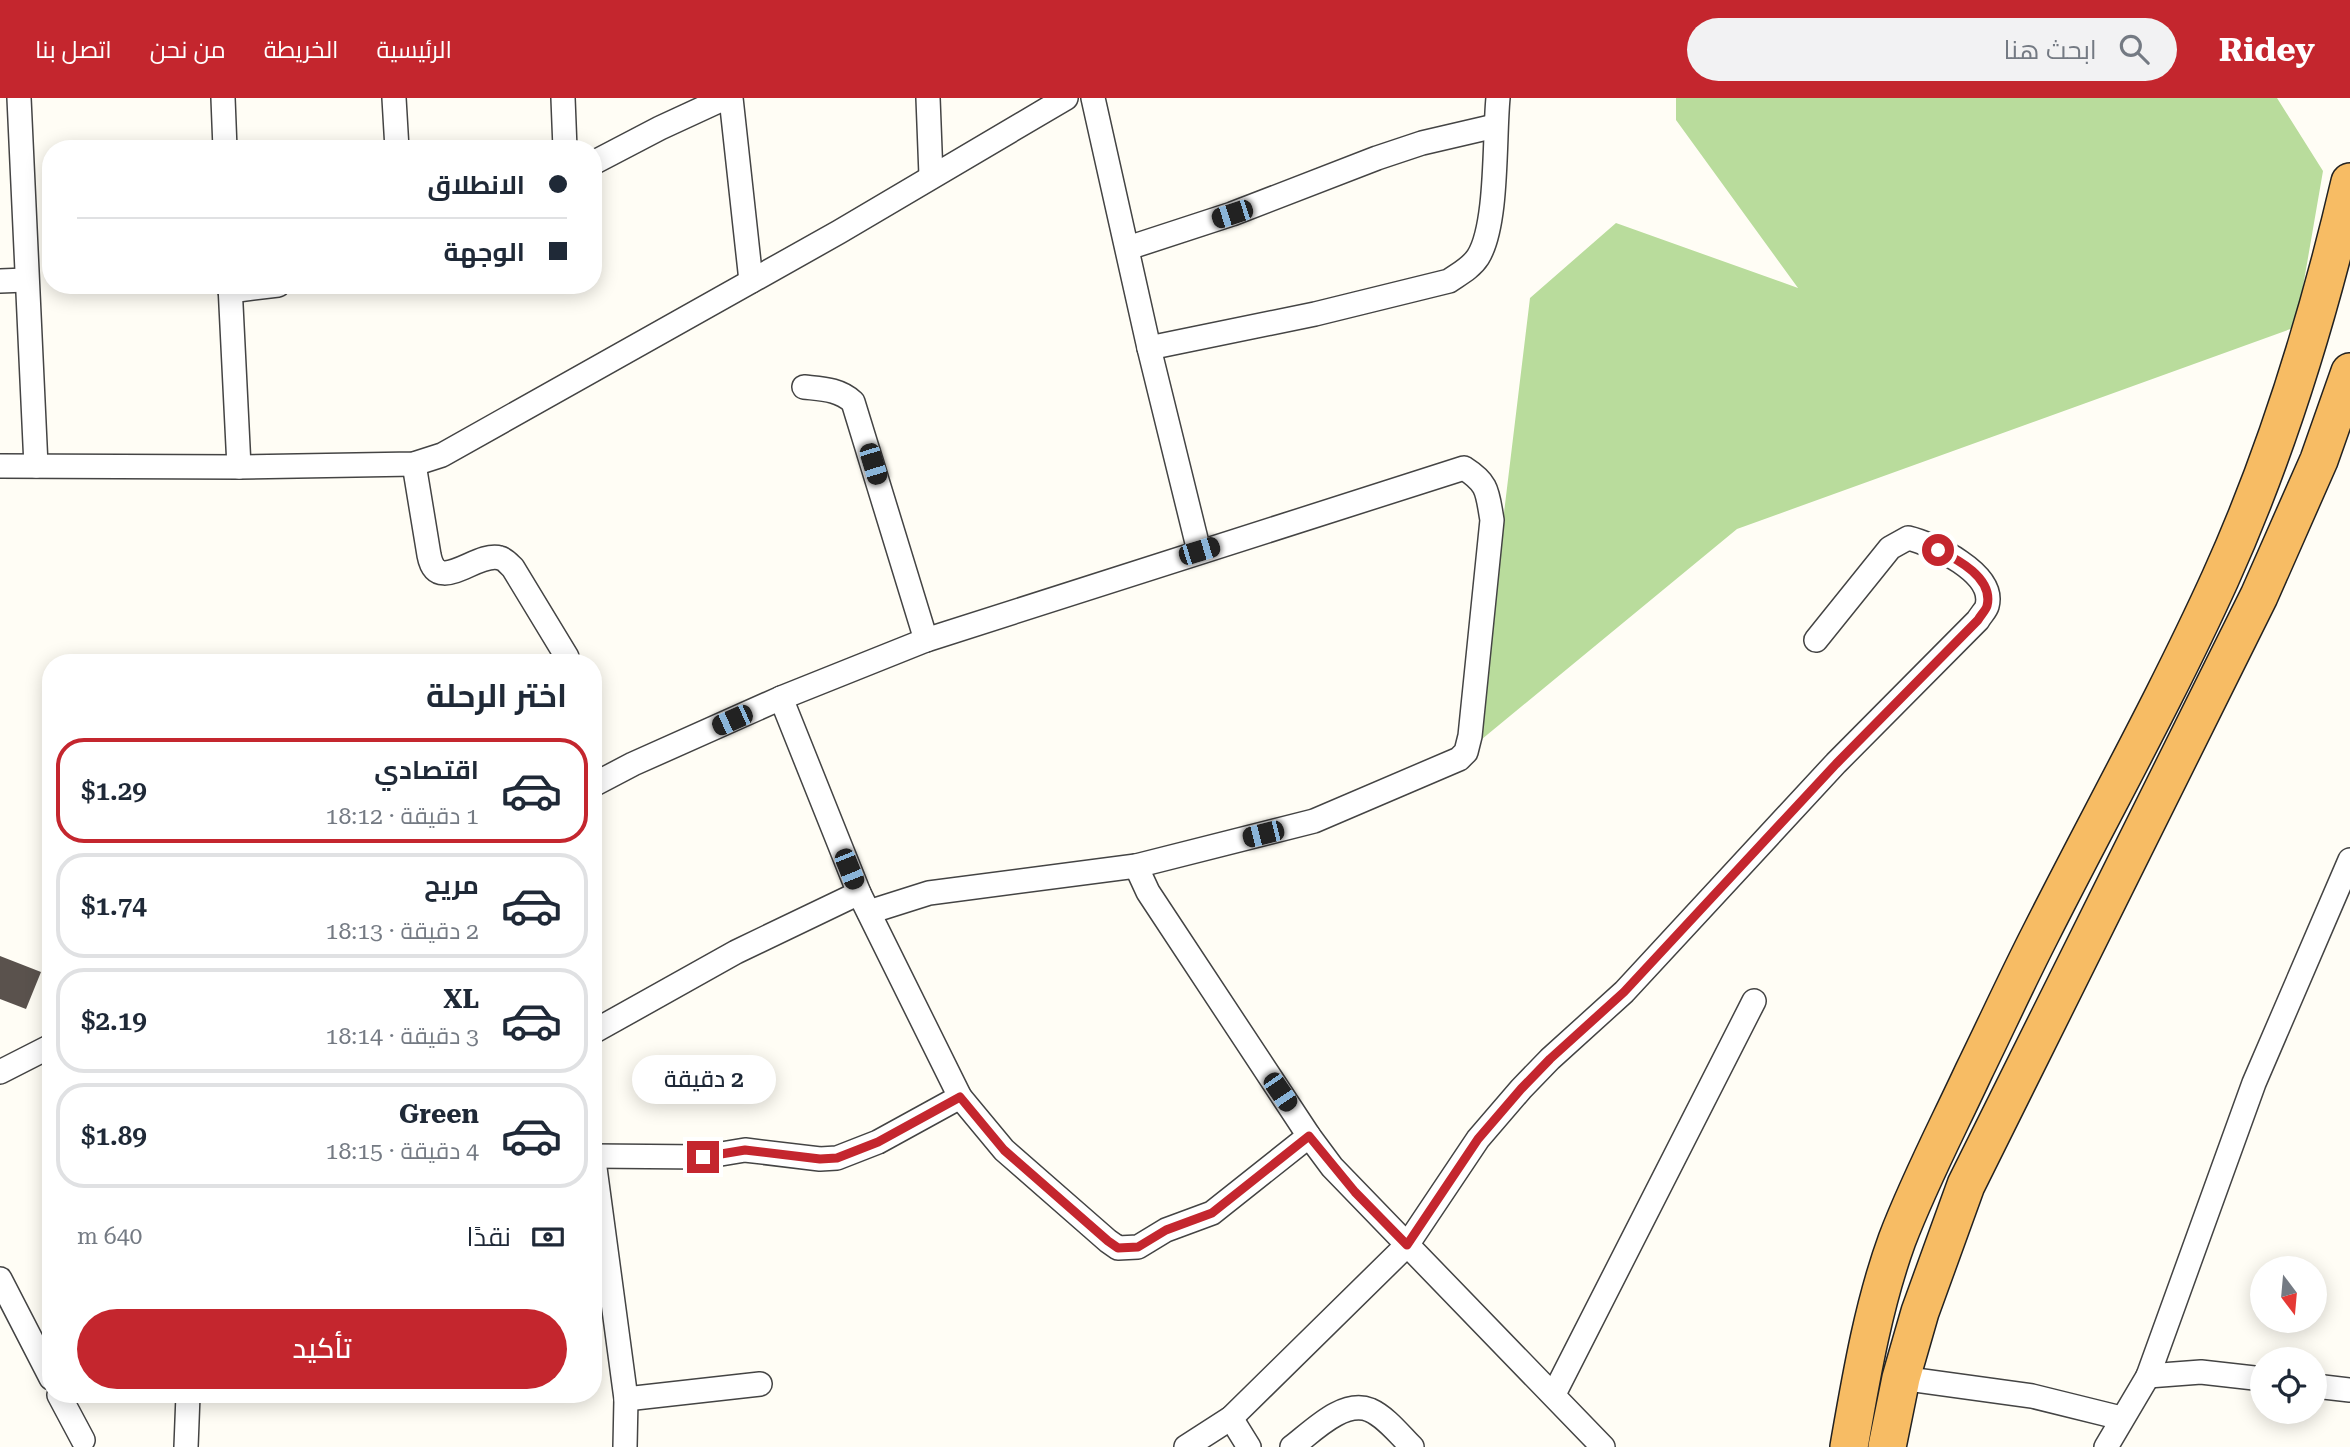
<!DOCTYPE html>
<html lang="ar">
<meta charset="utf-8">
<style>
:root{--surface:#fff;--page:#f2f2f3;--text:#1f2937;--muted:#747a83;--line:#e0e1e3;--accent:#c4262e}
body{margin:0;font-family:"Roboto Serif",Cairo,serif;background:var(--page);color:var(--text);direction:rtl;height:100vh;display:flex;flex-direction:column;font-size:26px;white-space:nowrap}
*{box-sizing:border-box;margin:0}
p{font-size:23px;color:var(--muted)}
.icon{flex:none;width:38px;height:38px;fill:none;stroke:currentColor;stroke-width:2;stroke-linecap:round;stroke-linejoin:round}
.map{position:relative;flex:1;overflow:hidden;direction:ltr}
.drawer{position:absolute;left:42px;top:556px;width:560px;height:749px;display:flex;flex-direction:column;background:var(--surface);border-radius:28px;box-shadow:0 4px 18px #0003;direction:rtl}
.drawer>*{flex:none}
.banner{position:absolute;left:42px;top:42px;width:560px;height:154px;border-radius:28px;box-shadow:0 4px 18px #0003;direction:rtl;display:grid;align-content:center;height:154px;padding:0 35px;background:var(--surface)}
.needle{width:46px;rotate:164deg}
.tools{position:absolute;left:2250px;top:1158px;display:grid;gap:14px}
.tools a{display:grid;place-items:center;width:77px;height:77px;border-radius:50%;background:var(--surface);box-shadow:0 4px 18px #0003;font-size:35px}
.end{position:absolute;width:32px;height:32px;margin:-16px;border:9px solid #c4262e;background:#fff;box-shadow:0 0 0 4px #fff}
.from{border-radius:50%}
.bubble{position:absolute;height:49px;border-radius:24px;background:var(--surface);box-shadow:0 4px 18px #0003;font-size:23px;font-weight:600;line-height:49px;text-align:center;direction:rtl}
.car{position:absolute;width:21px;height:42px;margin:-21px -10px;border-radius:9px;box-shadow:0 0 5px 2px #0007;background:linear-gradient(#222 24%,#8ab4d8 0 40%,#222 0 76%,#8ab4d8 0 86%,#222 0)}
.banner b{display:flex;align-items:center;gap:24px;height:66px;font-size:26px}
.banner b+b{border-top:2px solid var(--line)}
.banner i{width:18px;height:18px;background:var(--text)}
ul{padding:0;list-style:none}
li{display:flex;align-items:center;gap:21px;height:105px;margin:0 14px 10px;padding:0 21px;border:4px solid var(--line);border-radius:28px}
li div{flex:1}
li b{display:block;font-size:26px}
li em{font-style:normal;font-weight:600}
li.active{border-color:var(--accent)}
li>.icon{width:63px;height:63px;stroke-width:1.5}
h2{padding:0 35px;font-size:32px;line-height:84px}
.pay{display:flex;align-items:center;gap:18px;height:77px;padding:0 35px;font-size:26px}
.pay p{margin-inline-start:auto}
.button{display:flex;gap:14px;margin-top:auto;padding:14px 35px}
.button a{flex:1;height:80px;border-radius:42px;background:var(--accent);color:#fff;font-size:28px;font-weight:600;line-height:80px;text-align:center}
header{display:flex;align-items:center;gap:42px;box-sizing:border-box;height:98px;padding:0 35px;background:var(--accent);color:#fff}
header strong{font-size:33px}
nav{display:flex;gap:38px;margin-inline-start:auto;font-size:24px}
.search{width:490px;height:63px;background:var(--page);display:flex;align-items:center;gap:18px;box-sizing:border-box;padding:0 24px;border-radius:38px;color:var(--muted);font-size:26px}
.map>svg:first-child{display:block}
.forest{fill:#b9dc9c}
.building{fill:#5a524d}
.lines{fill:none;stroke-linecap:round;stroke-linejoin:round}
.minor-casing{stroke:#444;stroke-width:26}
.trunk-casing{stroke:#222;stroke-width:40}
.minor{stroke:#fff;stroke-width:23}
.trunk{stroke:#f7bc64;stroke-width:37}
.route{stroke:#c4262e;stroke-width:9}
</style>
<header>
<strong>Ridey</strong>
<div class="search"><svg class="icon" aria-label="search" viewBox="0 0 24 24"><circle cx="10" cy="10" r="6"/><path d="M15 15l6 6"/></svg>ابحث هنا</div>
<nav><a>الرئيسية</a><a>الخريطة</a><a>من نحن</a><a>اتصل بنا</a></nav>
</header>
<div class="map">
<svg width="2350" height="1349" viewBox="0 0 2350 1349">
<rect width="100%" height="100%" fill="#fffdf5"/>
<polygon class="forest" points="1676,0 2277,0 2323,73 2296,229 1737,431 1476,646 1530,200 1616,125 1798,190 1676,22"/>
<polygon class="building" points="0,858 41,874 26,911 0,901"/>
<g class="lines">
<defs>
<g id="minor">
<polyline points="19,0 36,368"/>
<polyline points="223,0 225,51"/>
<polyline points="394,0 397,51"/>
<polyline points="563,0 565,51"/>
<polyline points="731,0 751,183"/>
<polyline points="928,0 931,78"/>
<polyline points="1093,0 1149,250 1199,453"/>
<polyline points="593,65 660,30 725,0"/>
<polyline points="1128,150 1232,116 1377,60 1422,45 1495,28"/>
<polyline points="0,183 26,182"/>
<polyline points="230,187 239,369"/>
<polyline points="230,193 278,187"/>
<path d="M1149 250 1315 216 1449 183C1459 176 1471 170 1478 159 1498 127 1494 41 1498 0"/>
<path d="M804 289C822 291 839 291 853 304L926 542"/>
<path d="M414 366 429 457C437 499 476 453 500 460 505 461 509 466 513 470L567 559"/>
<polyline points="0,368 239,369 414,366 442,357 839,134 1066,0"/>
<polyline points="781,600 859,795 960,999 1004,1052 1108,1143 1118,1150 1138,1149 1166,1132 1212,1115 1309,1038"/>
<path d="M593 687 633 666 781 600 926 542 1464 370C1489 386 1487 394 1492 422L1470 638 1466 654 1459 661 1314 723 1136 768 929 795 869 814"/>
<polyline points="1136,768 1148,794 1309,1038 1332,1069 1603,1349"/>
<polyline points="593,934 736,854 859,795"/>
<polyline points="0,974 51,948"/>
<polyline points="593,1055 626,1301 625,1349"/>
<polyline points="593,1058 703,1059 745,1052 820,1061 837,1060 878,1044 960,999"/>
<polyline points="0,1181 51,1280"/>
<polyline points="2148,1278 2201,1274 2263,1281"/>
<polyline points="1901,1280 2032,1298 2121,1320"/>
<polyline points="2315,1288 2350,1292"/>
<polyline points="1554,1296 1754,903"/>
<polyline points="59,1297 83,1342"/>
<polyline points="626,1301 760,1286"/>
<polyline points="1231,1320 1249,1349"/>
<polyline points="186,1349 188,1297"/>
<path d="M1186 1349 1231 1320 1407 1147 1478 1041 1521 991 1550 961 1624 894 1836 665 1978 522C1980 518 1986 512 1987 508 1996 475 1933 446 1908 440L1890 450 1816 542"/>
<path d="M1292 1349C1312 1334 1343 1301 1370 1312 1386 1319 1400 1337 1412 1349"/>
<polyline points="2106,1349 2148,1278 2254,985 2350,762"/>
</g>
<g id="trunk">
<path d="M1849 1349C1861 1280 1873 1208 1897 1142 1919 1084 1948 1029 1974 973 1996 928 2017 882 2040 837 2100 718 2165 602 2220 481 2278 353 2318 221 2350 84"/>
<polyline points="1887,1349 1901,1280 1920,1214 1966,1087 2259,498 2319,362 2350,274"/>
</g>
</defs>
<use href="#minor" class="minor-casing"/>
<use href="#trunk" class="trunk-casing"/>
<use href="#minor" class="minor"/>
<use href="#trunk" class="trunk"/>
</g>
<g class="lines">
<path class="route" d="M703 1059 745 1052 820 1061 837 1060 878 1044 960 999 1004 1052 1108 1143 1118 1150 1138 1149 1166 1132 1212 1115 1309 1038 1355 1094 1407 1147 1478 1041 1521 991 1550 961 1624 894 1836 666 1978 522C1980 518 1986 512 1987 508 1994 480 1957 461 1938 452"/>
</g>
</svg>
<div class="tools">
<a><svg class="needle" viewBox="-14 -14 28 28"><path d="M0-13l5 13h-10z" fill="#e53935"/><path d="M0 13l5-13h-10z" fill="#747a83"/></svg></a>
<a><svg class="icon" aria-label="locate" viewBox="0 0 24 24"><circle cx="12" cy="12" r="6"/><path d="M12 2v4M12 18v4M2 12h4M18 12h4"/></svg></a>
</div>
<i class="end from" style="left:1938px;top:452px"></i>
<i class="end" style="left:703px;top:1059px"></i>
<div class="bubble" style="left:632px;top:957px;width:144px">2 دقيقة</div>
<i class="car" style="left:1232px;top:116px;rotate:252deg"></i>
<i class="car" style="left:873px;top:366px;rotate:163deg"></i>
<i class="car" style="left:1199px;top:453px;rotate:73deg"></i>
<i class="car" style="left:732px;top:622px;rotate:246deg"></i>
<i class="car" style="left:1263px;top:736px;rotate:256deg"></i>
<i class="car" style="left:849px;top:771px;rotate:158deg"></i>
<i class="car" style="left:1280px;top:994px;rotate:146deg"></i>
<div class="banner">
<b><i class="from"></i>الانطلاق</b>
<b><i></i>الوجهة</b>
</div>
<section class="drawer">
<h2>اختر الرحلة</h2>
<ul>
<li class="active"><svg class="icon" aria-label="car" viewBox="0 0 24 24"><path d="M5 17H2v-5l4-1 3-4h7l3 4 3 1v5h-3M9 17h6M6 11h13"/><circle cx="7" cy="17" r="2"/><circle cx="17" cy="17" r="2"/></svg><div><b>اقتصادي</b><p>1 دقيقة · 18:12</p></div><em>$1.29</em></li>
<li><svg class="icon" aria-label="car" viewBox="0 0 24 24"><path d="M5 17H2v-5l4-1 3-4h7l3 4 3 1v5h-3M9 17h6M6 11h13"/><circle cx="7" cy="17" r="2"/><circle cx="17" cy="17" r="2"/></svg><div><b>مريح</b><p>2 دقيقة · 18:13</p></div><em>$1.74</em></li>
<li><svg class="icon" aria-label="car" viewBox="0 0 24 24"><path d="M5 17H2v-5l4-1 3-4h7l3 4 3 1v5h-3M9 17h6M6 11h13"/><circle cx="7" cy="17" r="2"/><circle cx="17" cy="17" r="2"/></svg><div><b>XL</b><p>3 دقيقة · 18:14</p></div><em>$2.19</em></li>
<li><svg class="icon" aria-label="car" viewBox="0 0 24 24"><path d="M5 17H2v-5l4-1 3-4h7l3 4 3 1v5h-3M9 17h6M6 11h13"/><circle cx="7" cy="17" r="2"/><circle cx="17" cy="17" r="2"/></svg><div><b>Green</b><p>4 دقيقة · 18:15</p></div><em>$1.89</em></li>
</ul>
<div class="pay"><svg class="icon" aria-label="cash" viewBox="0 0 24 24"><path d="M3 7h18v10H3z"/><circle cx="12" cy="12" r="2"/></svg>نقدًا<p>640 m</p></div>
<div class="button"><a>تأكيد</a></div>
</section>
</div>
